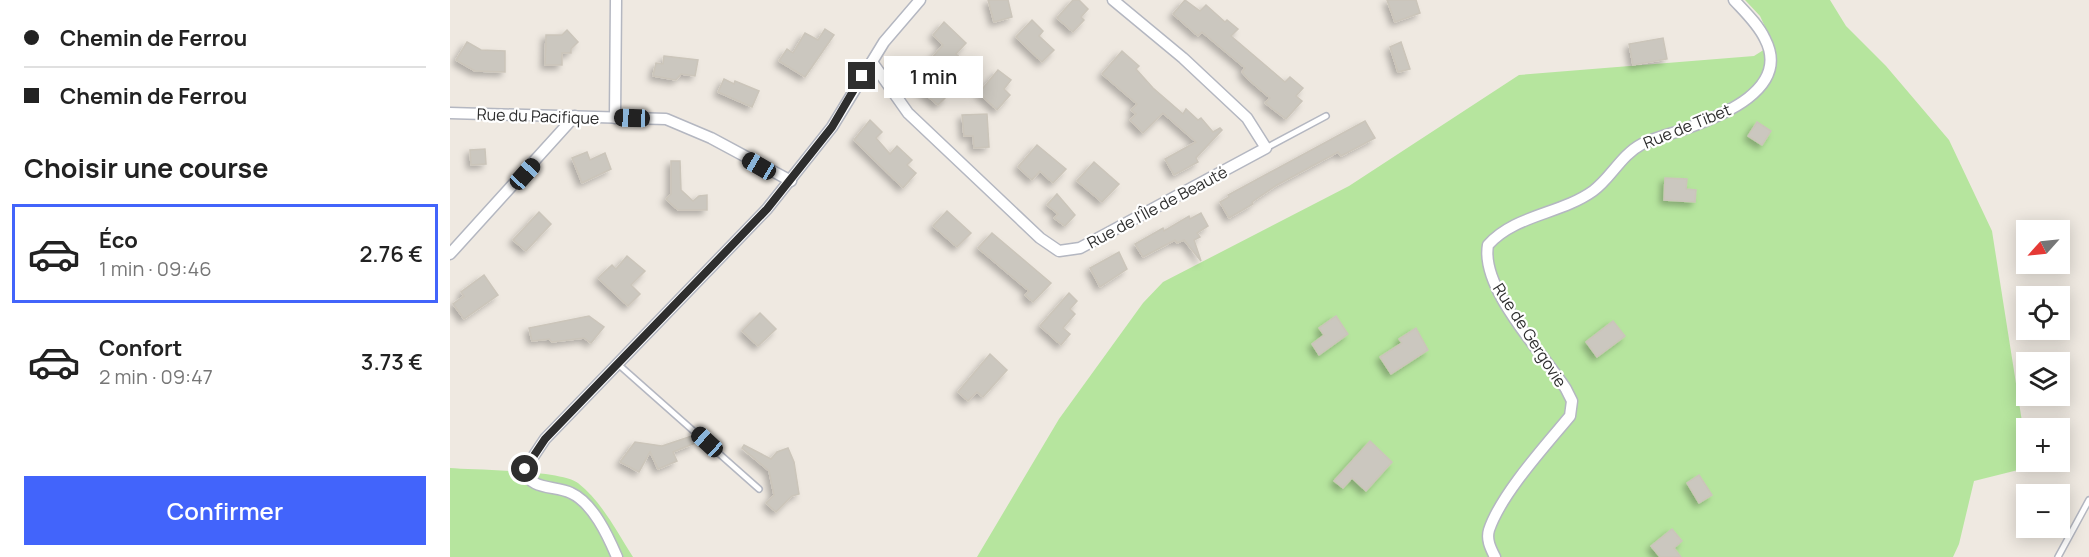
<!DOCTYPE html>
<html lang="fr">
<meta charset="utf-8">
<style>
:root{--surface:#fff;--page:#f6f6f6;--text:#222;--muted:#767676;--line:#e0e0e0;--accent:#4264fb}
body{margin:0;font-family:Manrope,sans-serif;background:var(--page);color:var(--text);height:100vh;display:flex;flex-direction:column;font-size:22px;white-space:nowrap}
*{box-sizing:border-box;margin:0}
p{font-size:20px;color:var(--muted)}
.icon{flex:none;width:33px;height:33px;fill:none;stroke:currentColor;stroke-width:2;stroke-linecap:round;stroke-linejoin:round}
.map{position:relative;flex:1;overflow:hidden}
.sheet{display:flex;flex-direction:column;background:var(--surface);width:450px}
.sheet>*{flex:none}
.guide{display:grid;align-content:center;height:132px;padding:0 24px;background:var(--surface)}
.needle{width:39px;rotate:243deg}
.controls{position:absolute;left:1566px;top:220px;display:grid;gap:12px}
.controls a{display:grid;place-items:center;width:54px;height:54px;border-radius:0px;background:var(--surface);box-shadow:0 3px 15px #0003;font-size:30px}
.end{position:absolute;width:27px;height:27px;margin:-14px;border:8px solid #2e2e2e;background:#fff;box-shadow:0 0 0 3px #fff}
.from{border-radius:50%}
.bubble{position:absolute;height:42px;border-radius:0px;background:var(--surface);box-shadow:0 3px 15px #0003;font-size:20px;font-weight:600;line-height:42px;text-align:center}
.car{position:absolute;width:18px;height:36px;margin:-18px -9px;border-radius:8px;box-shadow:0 0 4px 2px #0007;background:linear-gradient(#222 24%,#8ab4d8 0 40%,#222 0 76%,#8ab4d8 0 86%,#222 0)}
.guide b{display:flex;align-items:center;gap:21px;height:57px;font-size:22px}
.guide b+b{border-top:2px solid var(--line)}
.guide i{width:15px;height:15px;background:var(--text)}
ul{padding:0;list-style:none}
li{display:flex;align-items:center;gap:18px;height:99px;margin:0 12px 9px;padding:0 12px;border:3px solid transparent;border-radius:0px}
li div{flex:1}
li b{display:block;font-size:22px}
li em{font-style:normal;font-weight:600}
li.active{border-color:var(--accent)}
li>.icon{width:54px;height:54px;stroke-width:1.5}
h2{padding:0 24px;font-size:27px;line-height:72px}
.primary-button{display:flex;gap:12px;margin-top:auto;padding:12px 24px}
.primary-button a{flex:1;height:69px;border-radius:0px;background:var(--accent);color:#fff;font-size:24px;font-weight:600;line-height:69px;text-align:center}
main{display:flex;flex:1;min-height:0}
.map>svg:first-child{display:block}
.green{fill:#b6e59e}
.building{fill:#cbc7bf;stroke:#cbc5ba;stroke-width:1.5;filter:url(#shadow)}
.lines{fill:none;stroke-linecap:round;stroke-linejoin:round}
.lane-casing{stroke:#b4b7c1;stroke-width:8}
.street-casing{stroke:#b4b7c1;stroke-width:13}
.lane{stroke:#fff;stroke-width:5}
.street{stroke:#fff;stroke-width:10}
.route{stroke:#2e2e2e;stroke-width:8}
.labels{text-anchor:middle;stroke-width:4.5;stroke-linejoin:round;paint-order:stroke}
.street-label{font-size:16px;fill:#2e2e2e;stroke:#fff}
</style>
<main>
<section class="sheet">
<div class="guide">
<b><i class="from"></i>Chemin de Ferrou</b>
<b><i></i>Chemin de Ferrou</b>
</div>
<h2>Choisir une course</h2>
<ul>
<li class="active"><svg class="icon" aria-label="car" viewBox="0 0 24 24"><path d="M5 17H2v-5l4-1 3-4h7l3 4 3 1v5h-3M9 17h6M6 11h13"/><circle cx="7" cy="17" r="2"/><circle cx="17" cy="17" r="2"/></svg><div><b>Éco</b><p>1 min · 09:46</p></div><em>2.76 €</em></li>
<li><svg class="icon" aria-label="car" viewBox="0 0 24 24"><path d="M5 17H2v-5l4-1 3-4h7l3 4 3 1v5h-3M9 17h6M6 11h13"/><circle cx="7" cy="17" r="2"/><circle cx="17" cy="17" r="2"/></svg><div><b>Confort</b><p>2 min · 09:47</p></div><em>3.73 €</em></li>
</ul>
<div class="primary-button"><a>Confirmer</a></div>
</section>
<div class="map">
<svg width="1639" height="557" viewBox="0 0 1639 557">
<defs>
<filter id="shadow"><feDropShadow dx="-4" dy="4" stdDeviation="3" flood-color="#0004"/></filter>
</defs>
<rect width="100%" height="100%" fill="#efe9e1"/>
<g class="green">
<polygon points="1295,0 1380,0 1396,26 1436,66 1499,140 1542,231 1576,447 1576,462 1580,467 1524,481 1509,544 1503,557 527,557 609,419 693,303 713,282 899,186 1069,75 1304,56 1323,44 1310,16"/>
<path d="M0 468C25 470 111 470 128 483 152 502 167 532 183 557H0Z"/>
</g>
<g class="building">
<polygon points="538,0 558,0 562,17 544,22"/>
<polygon points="623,0 629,0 638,9 631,17 634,20 623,32 607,18"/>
<polygon points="735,0 750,11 756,5 775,22 777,20 788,29 781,36 835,82 840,77 853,88 846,96 852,101 836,119 815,103 820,98 798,79 792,72 795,68 752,32 748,36 723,14"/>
<polygon points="937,0 966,0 970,13 945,22"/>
<polygon points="582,20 593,31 589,36 604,50 592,62 566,37"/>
<polygon points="494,22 516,43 506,54 518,64 510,74 507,71 490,90 497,96 488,105 456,78 469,63 474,67 493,45 483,35"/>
<polygon points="375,29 384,35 355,77 329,61 337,49 343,53 355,33 368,40"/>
<polygon points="117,30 128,42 121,49 121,53 112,53 112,65 95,65 96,35 112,35"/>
<polygon points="1213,38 1217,59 1183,65 1179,44"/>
<polygon points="17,42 31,50 55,51 55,72 25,71 6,60"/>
<polygon points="951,42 960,69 948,72 940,47"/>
<polygon points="672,51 689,66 686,69 703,88 733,114 736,109 748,120 751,118 763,132 770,128 772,130 746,158 748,162 724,175 715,159 746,142 713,113 693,133 680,120 686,114 681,110 687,104 652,74"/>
<polygon points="214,56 248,60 245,76 231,74 226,80 203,76 206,63 213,64"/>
<polygon points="548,70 561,80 554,89 560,95 547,110 529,93"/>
<polygon points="274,79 284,84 285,81 309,91 302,107 268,92"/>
<polygon points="537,114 539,147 524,148 523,136 514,136 512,115"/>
<polygon points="420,120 432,132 426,138 440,154 447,146 462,160 457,165 466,173 453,188 404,140"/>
<polygon points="915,121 925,138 891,156 888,152 827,185 802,202 803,204 779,218 770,202 779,197 778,195"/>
<polygon points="1307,122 1321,131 1312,145 1298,136"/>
<polygon points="587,145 616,169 603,183 590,171 582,180 568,167"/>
<polygon points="35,149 36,164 21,165 20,150"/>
<polygon points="137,152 140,160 155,153 161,169 132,183 122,158"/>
<polygon points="221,161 230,161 231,190 243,201 249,196 257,195 257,210 228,210 216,199 221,194"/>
<polygon points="644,162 669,184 652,202 627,181"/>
<polygon points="1215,178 1237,179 1236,189 1246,190 1245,202 1214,200"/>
<polygon points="607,194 625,215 615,226 604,218 608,214 597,205"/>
<polygon points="497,211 521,233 507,247 483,226"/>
<polygon points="89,212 101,224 76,251 63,240"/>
<polygon points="751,213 758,226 747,233 750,237 744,240 751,261 734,240 727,243 725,240 693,257 685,244 713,228 714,231 739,216 740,219"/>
<polygon points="542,233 601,283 583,302 575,295 579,291 528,248"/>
<polygon points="669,252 677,269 650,287 640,268"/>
<polygon points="177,256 195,271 181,285 190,294 178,306 148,278 162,265 166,269"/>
<polygon points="34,275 48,295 14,319 3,304 14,296 11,292"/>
<polygon points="619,293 627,301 620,309 625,314 613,328 620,334 611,345 590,326"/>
<polygon points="310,313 326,329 308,346 292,331"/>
<polygon points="139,316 154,327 141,343 134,338 102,342 99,339 82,341 79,328"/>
<polygon points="886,316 898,334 869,355 862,344 874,335 869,328"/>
<polygon points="1163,321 1175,336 1147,357 1136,342"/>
<polygon points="966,328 978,350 941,374 930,357 952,343 949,339"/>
<polygon points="540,354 557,370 533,397 527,392 518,401 508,392"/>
<polygon points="242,436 245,443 223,452 227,461 208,469 200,452 189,472 170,462 185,442 212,446"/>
<polygon points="920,441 942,462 916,491 902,478 893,488 884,481"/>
<polygon points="294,445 321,459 327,452 338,448 344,462 349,494 342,496 326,512 316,503 324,495 319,471 292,448"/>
<polygon points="1249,475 1262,495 1249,503 1237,483"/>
<polygon points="1222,529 1232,541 1224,548 1231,557 1210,557 1201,546"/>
</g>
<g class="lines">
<defs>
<g id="lane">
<polyline points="816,148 876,116"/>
<polyline points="169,365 309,489"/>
<polyline points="1608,557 1639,500"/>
</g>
<g id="street">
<polyline points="422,62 458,113 590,238 609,251 630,248 816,148 797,118 733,58 663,0"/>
<polyline points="0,113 216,119 261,138 341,181"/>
<polyline points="165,118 166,0"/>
<polyline points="0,254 125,116"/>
<path d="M167 557C158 536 143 503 121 493 105 485 79 491 75 469L95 439 317 209 382 127 434 42 470 0"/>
<path d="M1045 557C1041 549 1036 540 1039 530 1051 494 1096 445 1120 416L1122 401 1116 389C1093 353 1030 289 1038 245 1064 215 1111 214 1143 191 1161 178 1171 155 1192 144 1206 137 1221 134 1235 129 1271 116 1341 89 1315 39 1308 24 1295 12 1284 0"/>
</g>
</defs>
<use href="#lane" class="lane-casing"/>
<use href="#street" class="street-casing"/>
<use href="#lane" class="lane"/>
<use href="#street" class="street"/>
</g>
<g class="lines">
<polyline class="route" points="75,469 95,439 317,209 382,127 412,76"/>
</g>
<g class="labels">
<g class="street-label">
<text transform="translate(88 116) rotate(2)" y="6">Rue du Pacifique</text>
<text transform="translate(1237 126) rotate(-22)" y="6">Rue de Tibet</text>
<text transform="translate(707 207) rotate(-28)" y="6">Rue de l'Île de Beauté</text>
<text transform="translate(1080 335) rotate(57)" y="6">Rue de Gergovie</text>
</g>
</g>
</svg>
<div class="controls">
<a><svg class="needle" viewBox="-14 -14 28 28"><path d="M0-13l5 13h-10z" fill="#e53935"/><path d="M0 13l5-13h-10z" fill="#767676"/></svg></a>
<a><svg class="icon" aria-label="locate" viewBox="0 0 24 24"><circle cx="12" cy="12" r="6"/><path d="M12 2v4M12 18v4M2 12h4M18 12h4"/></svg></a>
<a><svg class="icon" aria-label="layers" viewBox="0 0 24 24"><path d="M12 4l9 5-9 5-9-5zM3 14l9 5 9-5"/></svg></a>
<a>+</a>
<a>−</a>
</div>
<i class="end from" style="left:75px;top:469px"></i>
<i class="end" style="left:412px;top:76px"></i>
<div class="bubble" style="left:434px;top:56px;width:99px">1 min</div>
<i class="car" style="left:182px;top:118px;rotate:272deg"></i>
<i class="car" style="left:309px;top:166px;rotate:300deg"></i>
<i class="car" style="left:75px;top:174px;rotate:42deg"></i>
<i class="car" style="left:257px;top:442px;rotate:312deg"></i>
</div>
</main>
